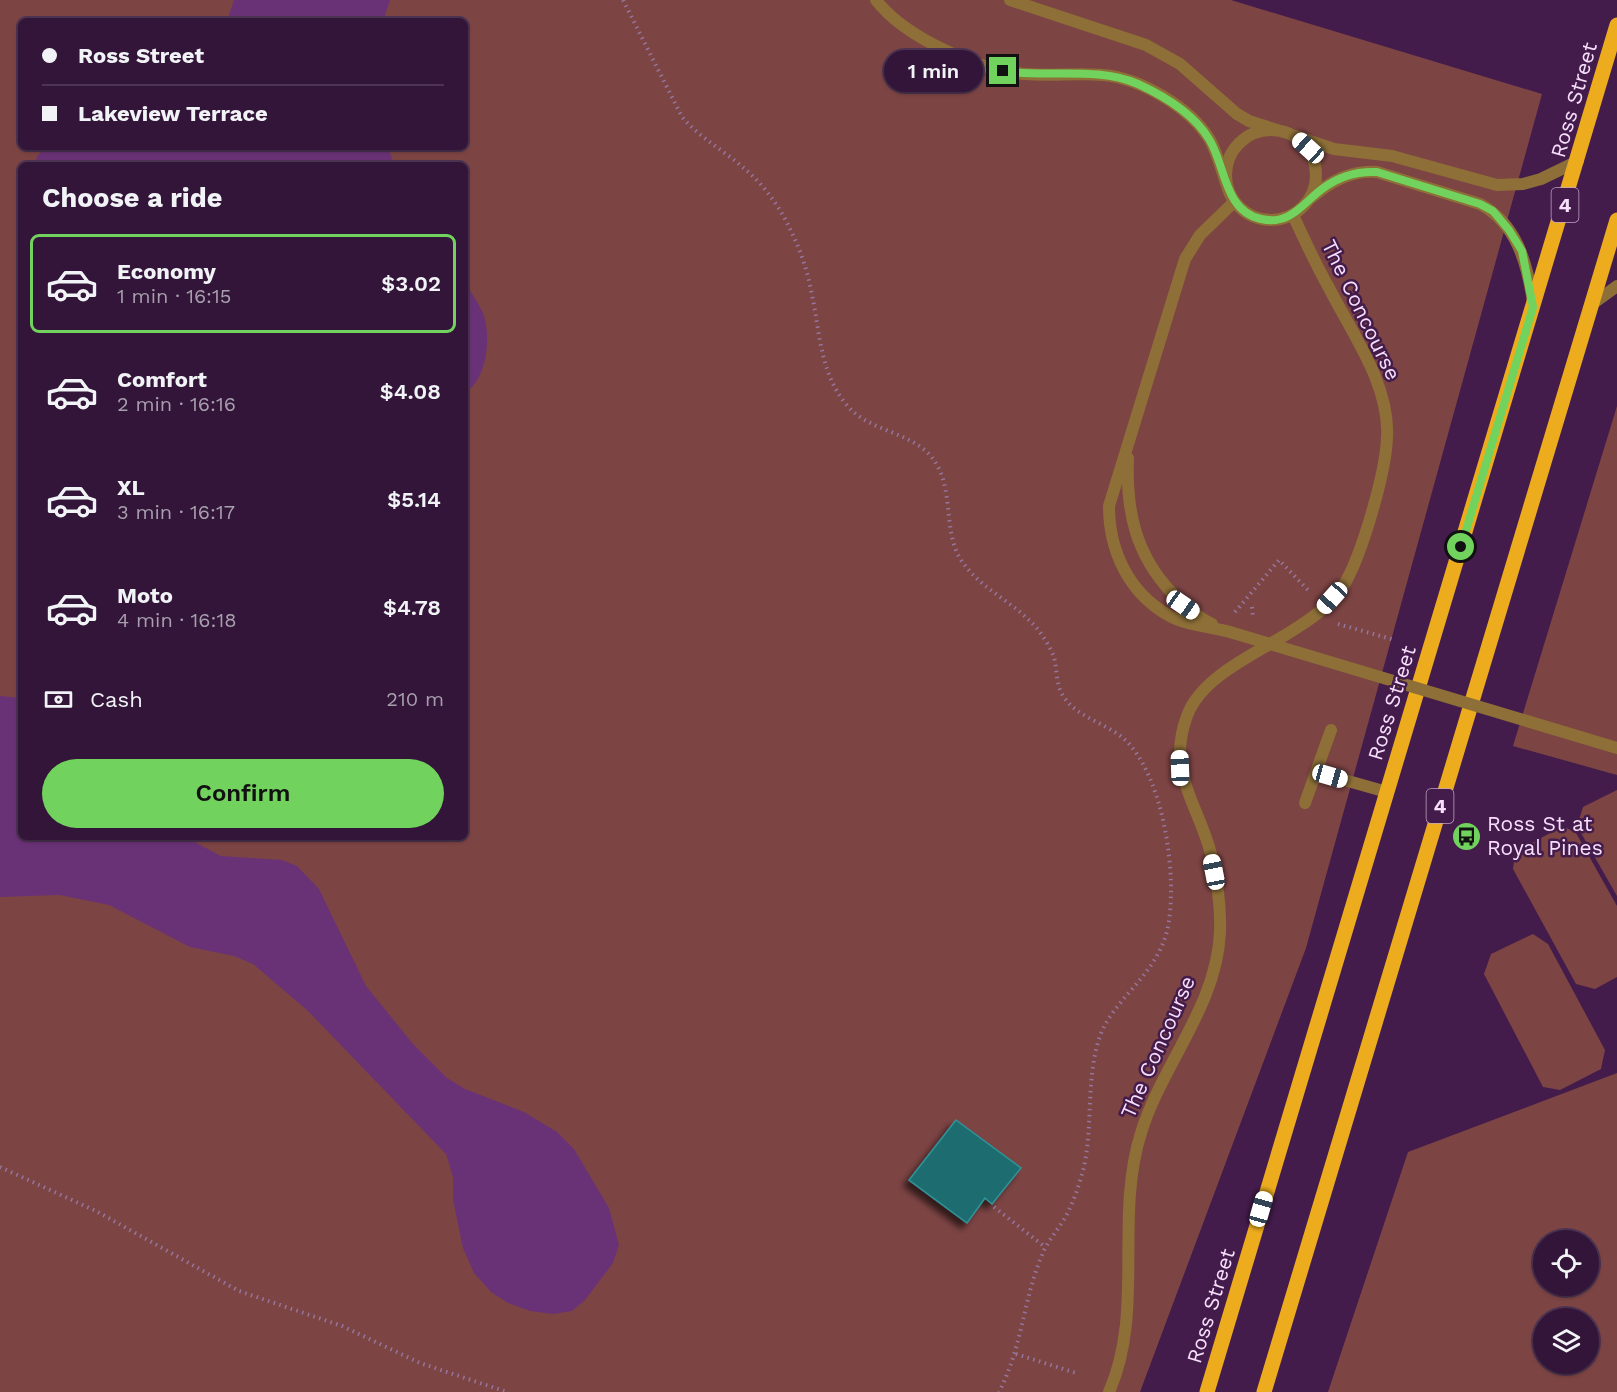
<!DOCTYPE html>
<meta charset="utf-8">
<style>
:root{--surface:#321538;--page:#3a1e40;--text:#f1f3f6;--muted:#a89fae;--line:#4d3453;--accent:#72d25e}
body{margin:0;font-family:"Work Sans",sans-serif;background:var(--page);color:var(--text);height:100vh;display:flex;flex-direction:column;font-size:22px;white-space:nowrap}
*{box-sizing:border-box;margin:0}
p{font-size:20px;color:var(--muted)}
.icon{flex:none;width:33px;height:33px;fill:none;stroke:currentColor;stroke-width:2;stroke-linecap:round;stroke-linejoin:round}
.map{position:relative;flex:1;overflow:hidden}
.panel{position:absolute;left:18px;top:162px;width:450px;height:678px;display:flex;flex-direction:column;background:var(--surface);border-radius:9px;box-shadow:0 2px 4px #0004,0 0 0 2px var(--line)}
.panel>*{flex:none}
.banner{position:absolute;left:18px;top:18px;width:450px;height:132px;border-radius:9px;box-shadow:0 2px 4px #0004,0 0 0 2px var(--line);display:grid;align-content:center;height:132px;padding:0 24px;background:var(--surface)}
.fabs{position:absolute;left:1533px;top:1230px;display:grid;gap:12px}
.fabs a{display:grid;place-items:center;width:66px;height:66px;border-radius:50%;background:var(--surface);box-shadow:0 2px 4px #0004,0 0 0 2px var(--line);font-size:30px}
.end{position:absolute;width:27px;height:27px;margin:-14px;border:8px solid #72d25e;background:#111;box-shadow:0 0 0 3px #111}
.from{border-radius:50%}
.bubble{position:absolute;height:42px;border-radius:21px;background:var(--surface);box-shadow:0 2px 4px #0004,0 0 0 2px var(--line);font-size:20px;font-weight:600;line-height:42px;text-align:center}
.car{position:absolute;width:18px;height:36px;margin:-18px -9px;border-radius:8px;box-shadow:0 0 4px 2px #0007;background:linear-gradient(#fff 24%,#345 0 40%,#fff 0 76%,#345 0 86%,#fff 0)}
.banner b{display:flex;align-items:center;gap:21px;height:57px;font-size:22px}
.banner b+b{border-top:2px solid var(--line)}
.banner i{width:15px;height:15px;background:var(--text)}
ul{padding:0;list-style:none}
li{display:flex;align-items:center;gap:18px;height:99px;margin:0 12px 9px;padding:0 12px;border:3px solid transparent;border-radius:9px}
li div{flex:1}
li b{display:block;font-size:22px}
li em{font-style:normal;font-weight:600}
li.current{border-color:var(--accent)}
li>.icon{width:54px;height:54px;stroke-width:1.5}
h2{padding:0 24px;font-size:27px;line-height:72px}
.pay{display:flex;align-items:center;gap:15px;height:66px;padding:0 24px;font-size:22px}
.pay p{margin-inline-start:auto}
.action{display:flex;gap:12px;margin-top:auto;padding:12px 24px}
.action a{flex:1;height:69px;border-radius:36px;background:var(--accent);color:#111;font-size:24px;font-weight:600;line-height:69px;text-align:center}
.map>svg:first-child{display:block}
.green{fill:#7d4444;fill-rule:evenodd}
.water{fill:#6a3276}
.building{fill:#1e6c70;stroke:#2d959a;stroke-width:1.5;filter:url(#shadow)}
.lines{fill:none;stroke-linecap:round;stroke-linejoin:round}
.path{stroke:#96769d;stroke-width:4;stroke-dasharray:1.5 4.5;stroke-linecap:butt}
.service{stroke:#8d6f37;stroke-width:12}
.minor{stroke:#8d6f37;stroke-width:12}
.primary{stroke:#ecac1d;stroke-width:15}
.minor-bridge{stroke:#8d6f37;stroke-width:12}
.route{stroke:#72d25e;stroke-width:8}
.labels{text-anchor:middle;stroke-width:5;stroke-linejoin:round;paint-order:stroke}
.shield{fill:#431c4b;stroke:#c1a4c7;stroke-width:1.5}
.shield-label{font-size:20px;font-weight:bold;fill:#f7dffc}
.street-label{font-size:21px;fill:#f7dffc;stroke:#431c4b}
.poi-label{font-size:21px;fill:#f7dffc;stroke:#431c4b;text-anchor:start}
</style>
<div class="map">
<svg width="1617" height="1392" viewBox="0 0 1617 1392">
<defs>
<filter id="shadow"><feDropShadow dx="-5.5" dy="5.5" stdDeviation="3" flood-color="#0009"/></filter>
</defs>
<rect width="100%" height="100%" fill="#431c4b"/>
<g class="green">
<path d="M0 0H1231L1542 94 1306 948 1140 1392H0ZM21 21H465V147H21ZM21 165H465V837H21Z"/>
<polygon points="1617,406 1617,775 1513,746"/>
<polygon points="1617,790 1617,896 1577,826 1583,807"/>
<polygon points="1563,826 1576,833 1617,906 1617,977 1595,989 1576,984 1513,869 1515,852"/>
<polygon points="1533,934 1548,944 1605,1050 1601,1069 1560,1090 1543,1087 1484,974 1491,954"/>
<path d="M1617 1073V1392H1328L1408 1152ZM1588 1240V1286H1544V1240ZM1588 1318V1364H1544V1318Z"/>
</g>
<g class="water">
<polygon points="234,0 390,0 383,21 227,21"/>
<polygon points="47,147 388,147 394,165 34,165 38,155"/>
<path d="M465 283C471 292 480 305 484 316 491 339 487 379 465 393Z"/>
<polygon points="0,696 21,698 21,837 185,837 221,856 282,860 297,866 319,889 366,986 413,1044 447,1078 465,1089 524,1112 557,1132 574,1149 609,1208 619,1245 613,1263 585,1300 572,1311 553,1314 530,1311 508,1303 491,1292 474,1273 463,1248 453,1200 453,1177 446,1154 308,1011 253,964 234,956 190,947 109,905 60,895 0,897"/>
</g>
<polygon class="building" points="956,1120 1021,1168 992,1204 985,1198 967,1223 909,1180"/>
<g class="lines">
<g class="path">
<path d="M623 0 682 117C701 139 725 151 746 170 765 186 781 209 791 231 801 251 808 273 812 295 820 333 820 371 845 403 867 431 904 430 928 453 957 483 941 529 961 560 979 587 1006 598 1029 620 1039 629 1049 644 1054 657 1057 669 1056 683 1062 694 1075 717 1104 722 1123 738 1164 773 1179 881 1167 931 1155 978 1111 1000 1099 1039 1086 1080 1093 1125 1084 1167 1080 1181 1076 1196 1069 1210 1062 1226 1048 1239 1042 1255 1023 1300 1023 1345 999 1392"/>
<polyline points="1252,607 1253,618"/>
<polyline points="1235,612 1279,560 1308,590"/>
<polyline points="1338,624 1395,640"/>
<polyline points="0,1167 96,1211 239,1291 342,1326 420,1363 507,1392"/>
<polyline points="994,1207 1045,1247"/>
<polyline points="1016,1354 1076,1373"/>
</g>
<g class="service">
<polyline points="1316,772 1331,730"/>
<polyline points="1305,803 1316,772 1387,792"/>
</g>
<g class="minor">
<path d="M876 0C904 37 979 71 1025 74 1051 76 1077 73 1103 75 1140 78 1190 107 1210 140 1217 153 1221 168 1226 183"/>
<polyline points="1010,0 1146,45 1180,64 1237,114 1249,121 1277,130"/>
<circle cx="1271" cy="175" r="45"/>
<polyline points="1295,136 1334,149 1392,156 1497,185 1523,184 1541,179 1578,161"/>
<path d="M1311 198C1331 181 1351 170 1377 172L1480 204C1517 224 1527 263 1533 302"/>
<polyline points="1591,305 1617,286"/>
<path d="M1128 458C1126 510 1135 554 1172 593 1184 605 1197 617 1212 624"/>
<path d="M1230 632C1211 627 1185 625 1168 615 1128 592 1109 550 1109 506L1185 259 1200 235 1234 202"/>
<path d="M1109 1392C1145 1311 1114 1218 1141 1133 1162 1064 1217 1006 1220 932 1221 906 1217 879 1211 854 1198 803 1166 772 1187 716 1202 674 1263 651 1298 627 1314 617 1331 604 1342 588 1361 559 1386 472 1387 437 1390 384 1351 332 1328 286 1315 263 1304 239 1293 215"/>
</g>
<g class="primary">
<polyline points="1207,1392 1617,25"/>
<polyline points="1264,1392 1617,220"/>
</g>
<polyline class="minor-bridge" points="1230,632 1617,748"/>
</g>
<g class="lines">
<path class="route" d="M1003 71C1047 78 1097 66 1138 84 1164 96 1194 114 1209 139 1226 166 1224 211 1261 219 1290 226 1303 203 1322 189 1339 176 1357 171 1377 172L1480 204 1493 211 1509 230 1522 251 1533 307 1461 547"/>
</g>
<defs>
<symbol id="bus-disc" viewBox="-11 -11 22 22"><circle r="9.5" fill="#72d25e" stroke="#431c4b"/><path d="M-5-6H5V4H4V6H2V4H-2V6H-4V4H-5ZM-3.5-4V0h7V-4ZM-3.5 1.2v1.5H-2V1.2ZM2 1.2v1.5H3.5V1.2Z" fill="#111"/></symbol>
</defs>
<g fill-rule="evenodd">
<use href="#bus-disc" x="1450" y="820" width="33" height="33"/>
</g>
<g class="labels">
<g class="shield">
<rect x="1551.5" y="188" width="27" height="34" rx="4.5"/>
<rect x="1426.5" y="789" width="27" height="34" rx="4.5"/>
</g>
<g class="shield-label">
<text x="1565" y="212">4</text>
<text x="1440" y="813">4</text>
</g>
<g class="street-label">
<text transform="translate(1574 100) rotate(-74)" y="7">Ross Street</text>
<text transform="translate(1361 310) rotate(64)" y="7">The Concourse</text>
<text transform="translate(1392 703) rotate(-73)" y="7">Ross Street</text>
<text transform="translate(1158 1047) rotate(-66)" y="7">The Concourse</text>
<text transform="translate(1211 1306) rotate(-73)" y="7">Ross Street</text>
</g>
<g class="poi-label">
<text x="1487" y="831">Ross St at<tspan x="1487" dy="24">Royal Pines</tspan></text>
</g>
</g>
</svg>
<div class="fabs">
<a><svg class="icon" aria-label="locate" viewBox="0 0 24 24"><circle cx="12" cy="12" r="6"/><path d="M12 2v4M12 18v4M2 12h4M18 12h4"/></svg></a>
<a><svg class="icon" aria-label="layers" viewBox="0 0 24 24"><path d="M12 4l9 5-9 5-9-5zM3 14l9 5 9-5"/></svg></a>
</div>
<i class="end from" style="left:1461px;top:547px"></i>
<i class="end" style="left:1003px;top:71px"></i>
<div class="bubble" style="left:884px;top:50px;width:99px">1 min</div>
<i class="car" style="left:1308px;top:148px;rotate:312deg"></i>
<i class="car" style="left:1332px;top:598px;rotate:222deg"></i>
<i class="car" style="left:1183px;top:605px;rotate:125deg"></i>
<i class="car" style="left:1180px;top:768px;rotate:358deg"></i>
<i class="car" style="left:1330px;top:776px;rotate:106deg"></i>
<i class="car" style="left:1214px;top:872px;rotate:349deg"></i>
<i class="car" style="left:1261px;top:1209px;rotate:16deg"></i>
<div class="banner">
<b><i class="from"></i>Ross Street</b>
<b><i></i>Lakeview Terrace</b>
</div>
<section class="panel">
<h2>Choose a ride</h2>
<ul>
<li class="current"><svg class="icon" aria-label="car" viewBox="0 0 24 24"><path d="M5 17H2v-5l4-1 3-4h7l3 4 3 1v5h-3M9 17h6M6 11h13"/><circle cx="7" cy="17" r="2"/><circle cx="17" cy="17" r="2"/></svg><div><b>Economy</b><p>1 min · 16:15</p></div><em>$3.02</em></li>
<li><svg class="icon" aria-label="car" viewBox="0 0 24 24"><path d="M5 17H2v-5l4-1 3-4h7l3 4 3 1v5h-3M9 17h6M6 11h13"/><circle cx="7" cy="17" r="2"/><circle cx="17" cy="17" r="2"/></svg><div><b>Comfort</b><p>2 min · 16:16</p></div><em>$4.08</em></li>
<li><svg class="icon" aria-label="car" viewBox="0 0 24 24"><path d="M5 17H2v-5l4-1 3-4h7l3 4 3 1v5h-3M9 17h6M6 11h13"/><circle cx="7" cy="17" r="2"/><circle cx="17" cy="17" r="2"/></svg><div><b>XL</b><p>3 min · 16:17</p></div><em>$5.14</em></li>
<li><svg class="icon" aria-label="car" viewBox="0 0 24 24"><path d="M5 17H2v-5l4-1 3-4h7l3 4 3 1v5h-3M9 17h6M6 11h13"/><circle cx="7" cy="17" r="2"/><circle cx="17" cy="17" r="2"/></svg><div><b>Moto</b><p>4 min · 16:18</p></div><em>$4.78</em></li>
</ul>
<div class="pay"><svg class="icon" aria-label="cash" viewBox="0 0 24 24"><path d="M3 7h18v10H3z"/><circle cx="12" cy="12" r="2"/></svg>Cash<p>210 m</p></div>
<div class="action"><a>Confirm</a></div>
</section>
</div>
